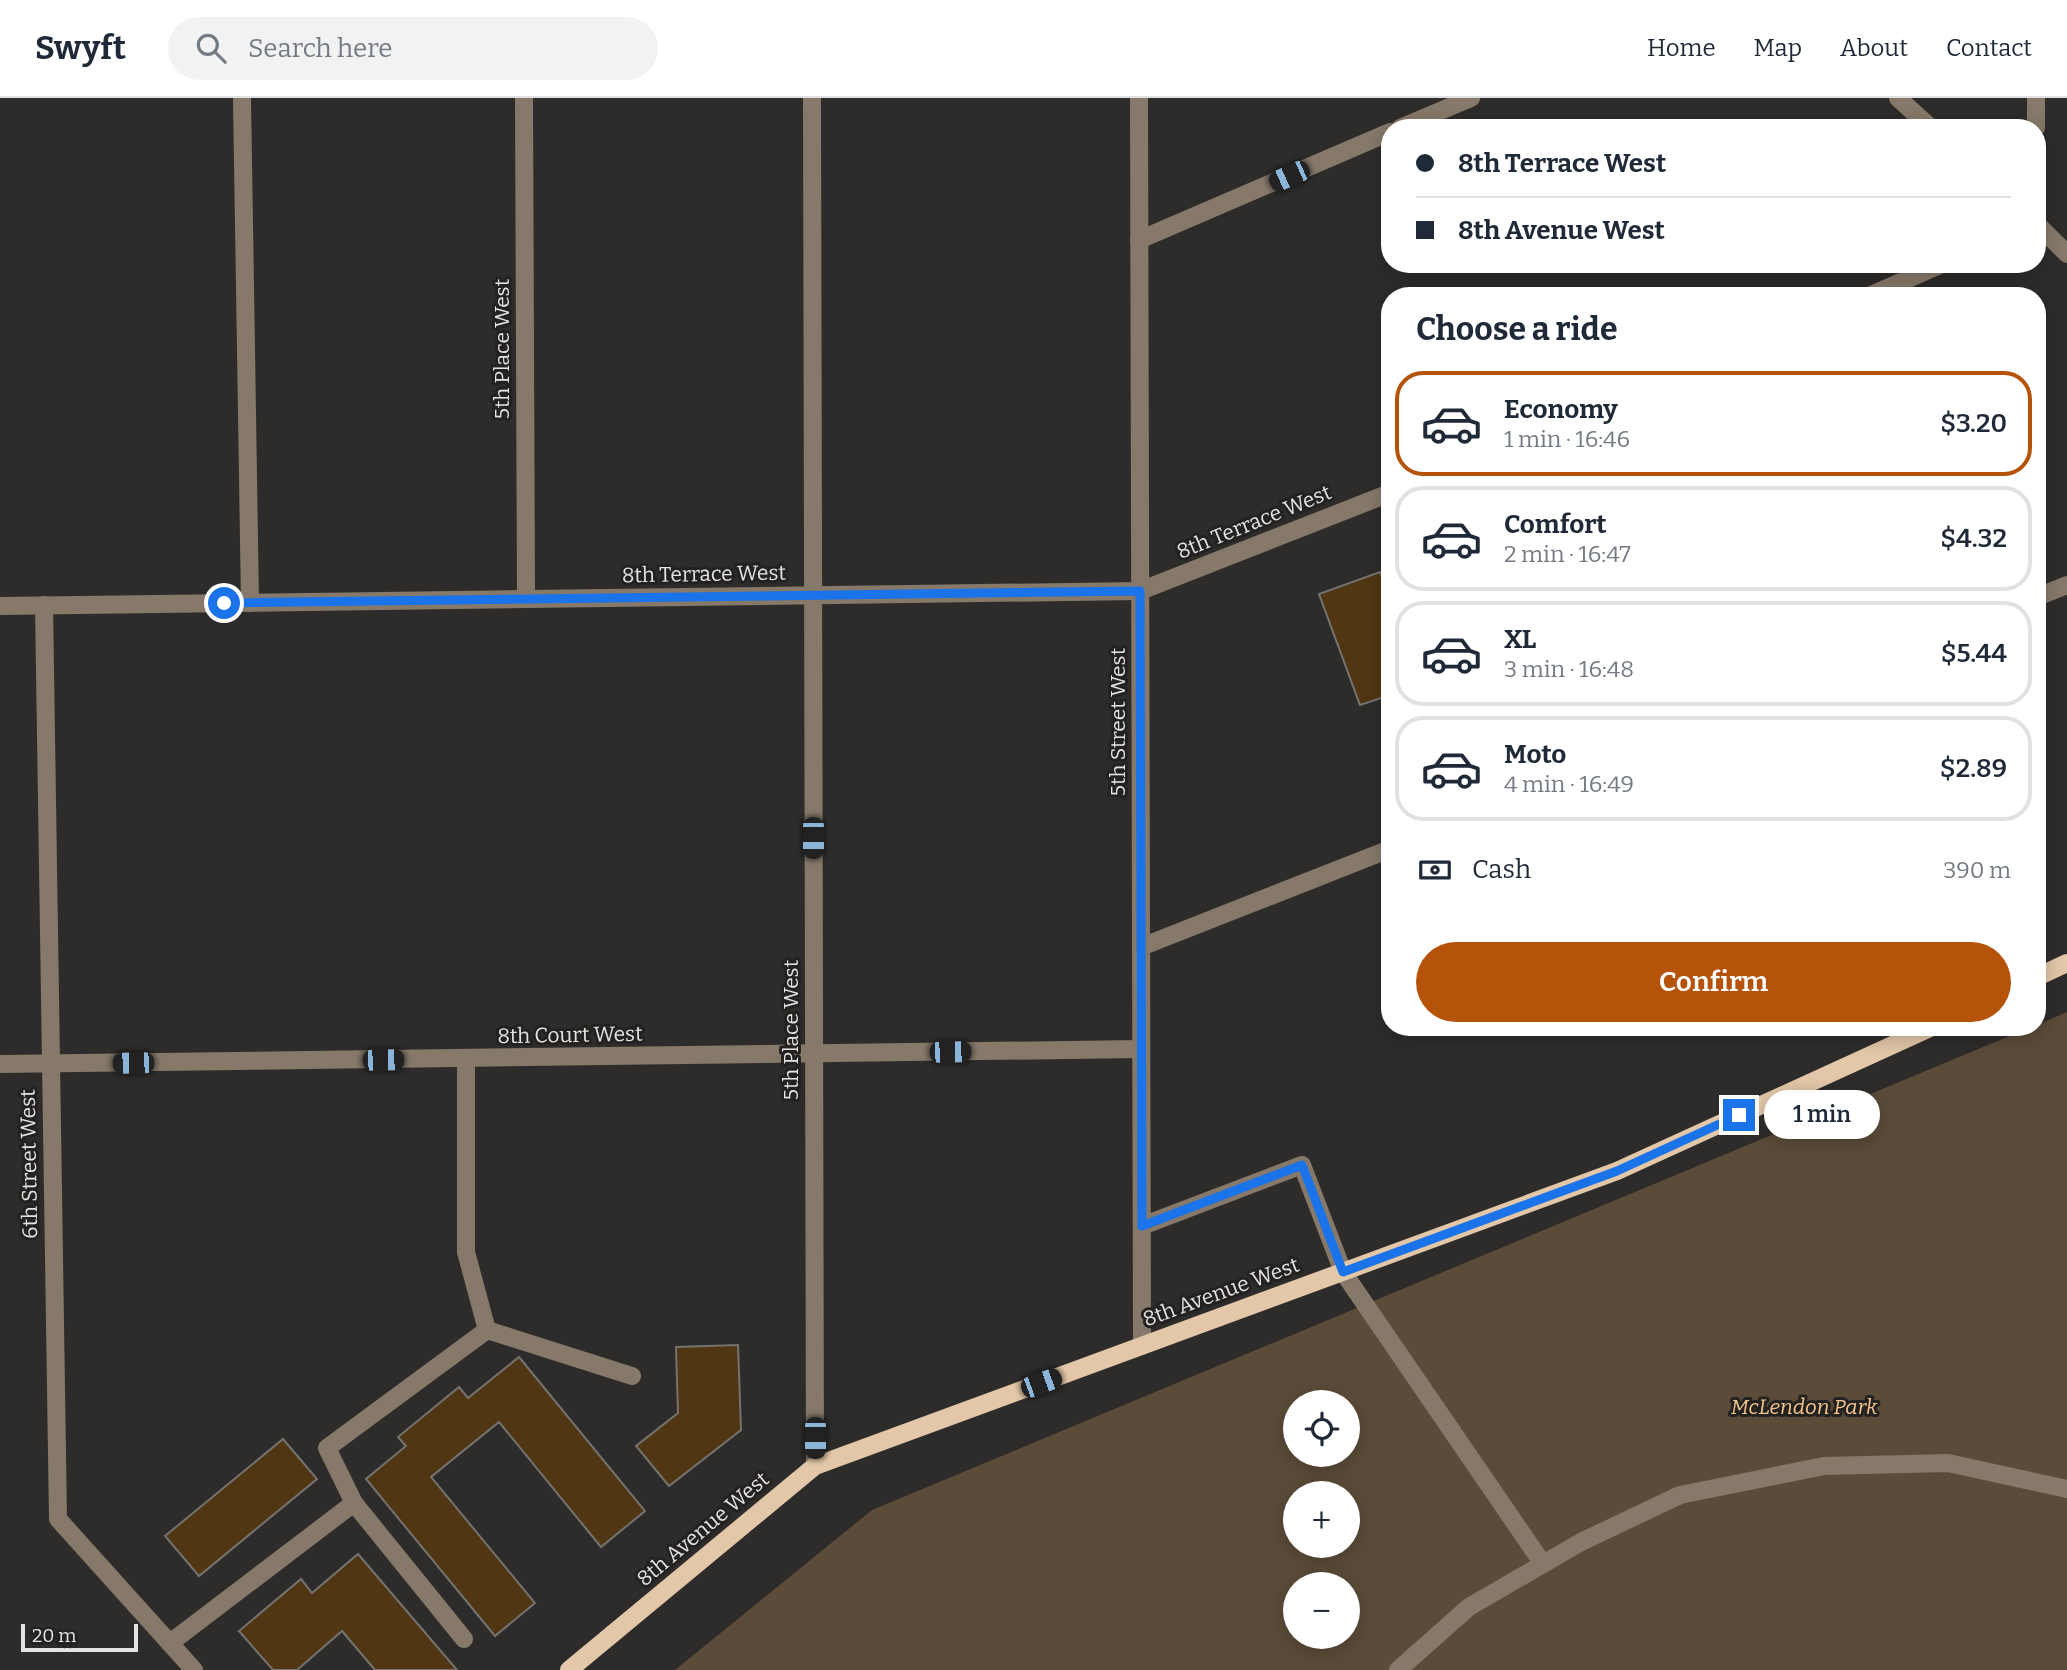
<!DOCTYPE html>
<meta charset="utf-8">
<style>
:root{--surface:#fff;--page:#f2f2f3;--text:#1f2937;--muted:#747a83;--line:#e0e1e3;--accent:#b45309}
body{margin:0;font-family:Bitter,serif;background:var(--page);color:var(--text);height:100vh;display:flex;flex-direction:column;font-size:26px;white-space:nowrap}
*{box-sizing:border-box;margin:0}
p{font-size:23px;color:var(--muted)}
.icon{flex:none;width:38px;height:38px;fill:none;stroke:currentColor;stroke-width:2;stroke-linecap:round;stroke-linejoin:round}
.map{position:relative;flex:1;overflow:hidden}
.details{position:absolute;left:1381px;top:189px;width:665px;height:749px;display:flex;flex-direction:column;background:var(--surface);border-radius:28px;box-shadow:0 4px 18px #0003}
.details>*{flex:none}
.guide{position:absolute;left:1381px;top:21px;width:665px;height:154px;border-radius:28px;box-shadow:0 4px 18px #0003;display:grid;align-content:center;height:154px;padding:0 35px;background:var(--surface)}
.fabs{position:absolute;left:1283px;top:1292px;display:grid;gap:14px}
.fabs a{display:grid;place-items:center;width:77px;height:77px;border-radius:50%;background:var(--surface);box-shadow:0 4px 18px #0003;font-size:35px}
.scale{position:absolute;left:21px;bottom:18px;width:117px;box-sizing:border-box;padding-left:7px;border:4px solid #e5e3e2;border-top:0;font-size:19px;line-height:24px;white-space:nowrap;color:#e5e3e2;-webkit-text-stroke:5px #242220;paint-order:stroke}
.end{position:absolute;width:32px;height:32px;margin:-16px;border:9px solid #1a73e8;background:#fff;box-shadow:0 0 0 4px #fff}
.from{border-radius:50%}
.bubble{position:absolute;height:49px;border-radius:24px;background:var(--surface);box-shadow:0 4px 18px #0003;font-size:23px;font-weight:600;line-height:49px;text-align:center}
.car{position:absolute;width:21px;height:42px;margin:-21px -10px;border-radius:9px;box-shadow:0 0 5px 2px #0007;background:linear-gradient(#222 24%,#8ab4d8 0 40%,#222 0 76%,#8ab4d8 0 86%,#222 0)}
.guide b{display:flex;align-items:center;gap:24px;height:66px;font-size:26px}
.guide b+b{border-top:2px solid var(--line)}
.guide i{width:18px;height:18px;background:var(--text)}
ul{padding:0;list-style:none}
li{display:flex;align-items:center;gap:21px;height:105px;margin:0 14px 10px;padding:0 21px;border:4px solid var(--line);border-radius:28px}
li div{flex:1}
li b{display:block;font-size:26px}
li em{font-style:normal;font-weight:600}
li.current{border-color:var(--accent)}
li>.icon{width:63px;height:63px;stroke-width:1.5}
h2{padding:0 35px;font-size:32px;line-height:84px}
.pay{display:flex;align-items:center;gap:18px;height:77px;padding:0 35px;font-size:26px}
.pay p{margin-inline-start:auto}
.cta{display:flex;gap:14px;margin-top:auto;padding:14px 35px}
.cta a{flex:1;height:80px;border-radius:42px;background:var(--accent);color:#fff;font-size:28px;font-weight:600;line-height:80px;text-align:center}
header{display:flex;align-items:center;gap:42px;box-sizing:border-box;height:98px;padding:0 35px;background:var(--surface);border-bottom:2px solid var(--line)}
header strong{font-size:33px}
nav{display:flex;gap:38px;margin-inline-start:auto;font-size:24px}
.search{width:490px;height:63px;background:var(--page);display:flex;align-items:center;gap:18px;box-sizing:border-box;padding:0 24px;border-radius:38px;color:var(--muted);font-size:26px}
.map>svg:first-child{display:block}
.green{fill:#5b4b38;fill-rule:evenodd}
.building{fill:#503613;stroke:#757370;stroke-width:2}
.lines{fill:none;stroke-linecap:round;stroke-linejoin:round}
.minor{stroke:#86796a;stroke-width:18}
.major{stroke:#e2c7a8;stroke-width:18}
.route{stroke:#1a73e8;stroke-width:9}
.labels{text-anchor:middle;stroke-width:6;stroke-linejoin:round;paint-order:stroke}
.street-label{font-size:21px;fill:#e5e3e2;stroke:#242220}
.park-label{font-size:21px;font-style:italic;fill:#f5c58c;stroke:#242220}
</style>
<header>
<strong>Swyft</strong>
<div class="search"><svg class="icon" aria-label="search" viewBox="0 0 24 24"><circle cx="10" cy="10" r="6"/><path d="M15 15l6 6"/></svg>Search here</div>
<nav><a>Home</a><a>Map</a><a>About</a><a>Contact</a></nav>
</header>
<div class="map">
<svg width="2067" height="1572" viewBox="0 0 2067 1572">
<rect width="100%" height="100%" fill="#2e2c2a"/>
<path class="green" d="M2067 914V1572H675L872 1412 2031 929H2037V927ZM1295 1304H1348V1356H1295ZM1295 1395H1348V1447H1295ZM1295 1486H1348V1538H1295Z"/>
<g class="building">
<polygon points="1380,474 1390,500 1390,597 1360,607 1319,496"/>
<polygon points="738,1247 741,1332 669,1388 636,1348 678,1315 676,1249"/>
<polygon points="519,1259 645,1413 601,1449 499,1324 431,1379 535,1505 495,1538 366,1381 406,1348 398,1339 459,1289 468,1300"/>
<polygon points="283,1341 317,1381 199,1478 165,1438"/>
<polygon points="358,1456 457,1572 375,1572 342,1533 297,1572 273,1572 239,1533 301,1481 312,1495"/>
</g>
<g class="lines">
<g class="minor">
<polyline points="242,0 250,505"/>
<polyline points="524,0 526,501"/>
<polyline points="812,0 815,1368"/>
<polyline points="1139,0 1142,1248"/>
<polyline points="1898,0 1931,30"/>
<polyline points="2036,0 2036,30"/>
<polyline points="1400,30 1471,0"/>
<polyline points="2037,126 2067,156"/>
<polyline points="1139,142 1390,34"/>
<polyline points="1869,198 1942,166"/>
<polyline points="2037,499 2067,487"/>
<polyline points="44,507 58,1421 194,1572"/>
<polyline points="0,508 1140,493 1390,395"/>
<polyline points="1141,849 1390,751"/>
<polyline points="466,961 466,1154 487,1232"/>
<polyline points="0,966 1141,951"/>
<polyline points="1142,1128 1302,1067 1343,1174 1543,1466"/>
<polyline points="354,1405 327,1350 487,1232 632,1278"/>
<polyline points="170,1545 354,1405 464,1541"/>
<polyline points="1398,1572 1469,1509 1581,1444 1680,1397 1824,1368 1948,1365 2067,1391"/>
</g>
<g class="major">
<polyline points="2037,879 2067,865"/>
<polyline points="569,1572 815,1368 1617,1073 1932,929"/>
</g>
</g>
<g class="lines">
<polyline class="route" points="224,505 1140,493 1142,1128 1302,1067 1343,1174 1617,1073 1739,1017"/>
</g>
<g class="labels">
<g class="street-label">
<text transform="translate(502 251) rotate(-90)" y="7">5th Place West</text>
<text transform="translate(1254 424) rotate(-22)" y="7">8th Terrace West</text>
<text transform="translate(704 476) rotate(-1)" y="7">8th Terrace West</text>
<text transform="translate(1118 624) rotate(-90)" y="7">5th Street West</text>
<text transform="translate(791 932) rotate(-90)" y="7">5th Place West</text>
<text transform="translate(570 937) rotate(-1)" y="7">8th Court West</text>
<text transform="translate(29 1066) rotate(-91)" y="7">6th Street West</text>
<text transform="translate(1221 1194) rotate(-20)" y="7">8th Avenue West</text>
<text transform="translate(703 1431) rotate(-40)" y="7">8th Avenue West</text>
</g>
<g class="park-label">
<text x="1804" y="1316">McLendon Park</text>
</g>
</g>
</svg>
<div class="fabs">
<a><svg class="icon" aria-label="locate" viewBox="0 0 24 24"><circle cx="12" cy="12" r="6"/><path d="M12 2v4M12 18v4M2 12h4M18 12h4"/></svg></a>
<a>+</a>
<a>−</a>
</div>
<div class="scale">20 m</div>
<i class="end from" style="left:224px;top:505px"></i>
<i class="end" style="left:1739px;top:1017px"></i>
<div class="bubble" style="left:1764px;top:992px;width:116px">1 min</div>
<i class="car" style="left:1289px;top:78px;rotate:246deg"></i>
<i class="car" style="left:813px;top:740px;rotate:180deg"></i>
<i class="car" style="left:950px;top:954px;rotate:89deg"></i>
<i class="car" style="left:383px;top:962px;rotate:89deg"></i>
<i class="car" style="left:133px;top:965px;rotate:269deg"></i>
<i class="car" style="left:1041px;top:1285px;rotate:70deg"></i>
<i class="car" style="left:815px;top:1340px;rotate:180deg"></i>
<div class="guide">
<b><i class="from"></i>8th Terrace West</b>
<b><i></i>8th Avenue West</b>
</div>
<section class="details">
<h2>Choose a ride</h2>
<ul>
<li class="current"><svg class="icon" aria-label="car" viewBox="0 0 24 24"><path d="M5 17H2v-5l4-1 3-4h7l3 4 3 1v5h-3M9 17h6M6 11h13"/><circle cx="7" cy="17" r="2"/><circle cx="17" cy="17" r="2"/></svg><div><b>Economy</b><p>1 min · 16:46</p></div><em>$3.20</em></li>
<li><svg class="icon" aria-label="car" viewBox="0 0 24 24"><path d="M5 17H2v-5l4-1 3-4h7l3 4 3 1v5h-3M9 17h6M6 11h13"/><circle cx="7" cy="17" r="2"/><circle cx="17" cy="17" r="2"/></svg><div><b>Comfort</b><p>2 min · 16:47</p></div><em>$4.32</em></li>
<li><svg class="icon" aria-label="car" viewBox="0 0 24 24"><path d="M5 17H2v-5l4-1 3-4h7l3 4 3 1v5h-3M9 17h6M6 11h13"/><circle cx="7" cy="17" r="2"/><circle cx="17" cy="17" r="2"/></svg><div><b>XL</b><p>3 min · 16:48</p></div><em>$5.44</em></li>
<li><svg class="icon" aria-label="car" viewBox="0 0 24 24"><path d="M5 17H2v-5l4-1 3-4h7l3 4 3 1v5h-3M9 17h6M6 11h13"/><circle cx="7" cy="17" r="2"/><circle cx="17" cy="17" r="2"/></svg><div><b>Moto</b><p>4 min · 16:49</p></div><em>$2.89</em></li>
</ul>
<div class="pay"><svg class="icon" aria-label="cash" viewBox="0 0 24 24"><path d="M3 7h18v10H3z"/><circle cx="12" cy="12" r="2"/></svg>Cash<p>390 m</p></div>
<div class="cta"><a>Confirm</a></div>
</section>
</div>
